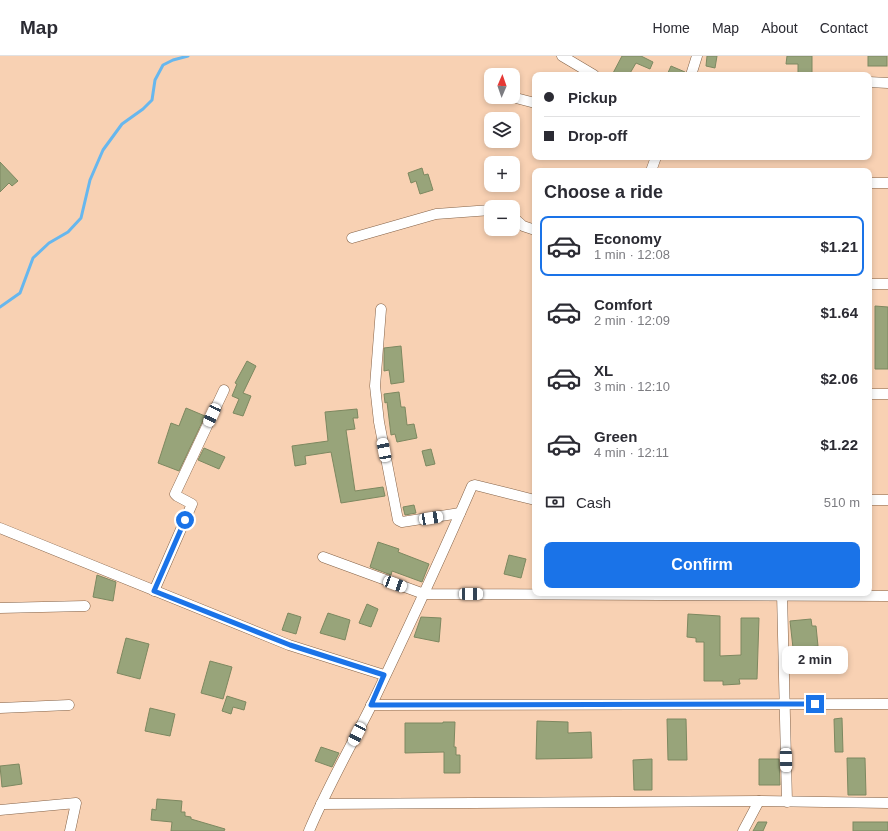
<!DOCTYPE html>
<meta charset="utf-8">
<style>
:root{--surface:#fff;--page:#f2f2f3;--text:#2b2b33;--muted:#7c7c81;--line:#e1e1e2;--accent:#1a73e8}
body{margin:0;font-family:Arial,sans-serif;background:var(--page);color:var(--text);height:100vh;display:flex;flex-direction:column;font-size:15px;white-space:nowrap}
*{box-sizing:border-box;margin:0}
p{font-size:13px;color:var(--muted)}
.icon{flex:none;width:22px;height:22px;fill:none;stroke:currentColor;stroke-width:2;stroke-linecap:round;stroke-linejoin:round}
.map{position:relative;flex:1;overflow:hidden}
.panel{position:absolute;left:532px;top:112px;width:340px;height:428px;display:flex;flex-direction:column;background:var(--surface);border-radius:8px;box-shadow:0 2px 6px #0003}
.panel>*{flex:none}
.hud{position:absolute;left:532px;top:16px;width:340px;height:88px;border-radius:8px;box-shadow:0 2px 6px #0003;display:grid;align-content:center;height:88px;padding:0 12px;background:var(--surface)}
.needle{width:26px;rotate:2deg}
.controls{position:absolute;left:484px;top:12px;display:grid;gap:8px}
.controls a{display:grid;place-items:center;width:36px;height:36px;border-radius:8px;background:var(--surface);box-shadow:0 2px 6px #0003;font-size:20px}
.end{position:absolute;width:18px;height:18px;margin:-9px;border:5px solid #1a73e8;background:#fff;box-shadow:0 0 0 2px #fff}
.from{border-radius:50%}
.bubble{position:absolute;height:28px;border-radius:8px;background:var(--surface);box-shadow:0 2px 6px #0003;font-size:13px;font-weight:700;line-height:28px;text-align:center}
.car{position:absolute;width:12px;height:24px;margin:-12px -6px;border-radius:5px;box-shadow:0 0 3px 1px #0007;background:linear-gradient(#fff 24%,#345 0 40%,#fff 0 76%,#345 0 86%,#fff 0)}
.hud b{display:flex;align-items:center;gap:14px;height:38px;font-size:15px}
.hud b+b{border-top:1px solid var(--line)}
.hud i{width:10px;height:10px;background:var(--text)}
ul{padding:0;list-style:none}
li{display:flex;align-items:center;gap:12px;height:60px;margin:0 8px 6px;padding:0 4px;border:2px solid transparent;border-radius:8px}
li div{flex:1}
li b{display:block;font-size:15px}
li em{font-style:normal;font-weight:700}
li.on{border-color:var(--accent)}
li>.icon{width:36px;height:36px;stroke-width:1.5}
h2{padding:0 12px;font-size:18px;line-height:48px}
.pay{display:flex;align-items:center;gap:10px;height:44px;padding:0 12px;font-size:15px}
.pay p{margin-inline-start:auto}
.cta{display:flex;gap:8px;margin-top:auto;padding:8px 12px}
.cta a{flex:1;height:46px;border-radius:8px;background:var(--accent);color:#fff;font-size:16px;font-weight:700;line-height:46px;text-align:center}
header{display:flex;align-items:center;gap:24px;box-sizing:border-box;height:56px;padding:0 20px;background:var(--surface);border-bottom:1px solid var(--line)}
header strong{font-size:19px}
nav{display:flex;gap:22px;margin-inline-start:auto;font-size:14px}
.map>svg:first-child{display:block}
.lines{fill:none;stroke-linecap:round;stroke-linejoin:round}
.stream{stroke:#67b7ee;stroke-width:3}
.building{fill:#98a47a;stroke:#7d8860}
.street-casing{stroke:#846247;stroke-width:11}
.street{stroke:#fff;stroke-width:10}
.route{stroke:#1a73e8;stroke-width:5}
</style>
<header>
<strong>Map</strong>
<nav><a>Home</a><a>Map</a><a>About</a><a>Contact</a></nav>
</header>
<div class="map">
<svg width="888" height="775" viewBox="0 0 888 775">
<rect width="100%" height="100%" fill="#f8d1b3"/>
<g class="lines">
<polyline class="stream" points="0,251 20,237 33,202 49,187 68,176 81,162 90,124 103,94 122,68 143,53 152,44 155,24 163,9 173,4 188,0"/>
</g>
<g class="building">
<polygon points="622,0 641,0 653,6 650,13 636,7 629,19 612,19"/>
<polygon points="707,0 717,0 715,12 706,10"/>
<polygon points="787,0 812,0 812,18 798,19 798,8 786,8"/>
<rect x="868" y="0" width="19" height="10"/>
<polygon points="671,10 685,16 685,19 667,19"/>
<polygon points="0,106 18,125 12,130 9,127 0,136"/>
<polygon points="422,112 424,119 428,118 433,134 420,138 416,125 411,127 408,117"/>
<polygon points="875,250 888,251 888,313 875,313"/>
<polygon points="401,290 404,326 391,328 389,314 384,315 384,292"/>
<polygon points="247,305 256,310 243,337 251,340 243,360 233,357 239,343 232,340 237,328 235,327"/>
<polygon points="399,336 401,351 405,351 407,369 414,368 417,382 397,386 395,378 391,379 387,346 385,347 384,338"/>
<polygon points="186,352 205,360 179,415 158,407 171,367 179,370"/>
<polygon points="357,353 358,362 353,362 355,373 346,374 355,435 383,431 385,440 341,447 331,396 305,400 306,408 295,410 292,390 328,385 325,356"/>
<polygon points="204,392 225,401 219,413 198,404"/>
<polygon points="431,393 435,408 426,410 422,395"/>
<polygon points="414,449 416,457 405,459 403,451"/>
<polygon points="378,486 399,493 398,496 429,508 422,526 392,515 391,519 370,511"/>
<polygon points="509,499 526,503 521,522 504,518"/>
<polygon points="97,519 116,526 113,545 93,541"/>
<polygon points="367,548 378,553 371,571 359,567"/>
<polygon points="288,557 301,561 296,578 282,574"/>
<polygon points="328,557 350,564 345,584 320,577"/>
<polygon points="688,558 720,560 720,600 741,599 741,562 759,562 757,623 739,623 740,628 723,629 723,625 704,625 704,586 696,586 696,582 687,581"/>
<polygon points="421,561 441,562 439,586 414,581"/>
<polygon points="811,563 812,570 816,570 818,590 793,592 790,565"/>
<polygon points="126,582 149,588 140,623 117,617"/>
<polygon points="210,605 232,611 223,643 201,637"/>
<polygon points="227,640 246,646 244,654 233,651 231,658 222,655"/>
<polygon points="150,652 175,658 170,680 145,675"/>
<polygon points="842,662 843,696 835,696 834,663"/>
<polygon points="667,663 686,663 687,704 668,704"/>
<polygon points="537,665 568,666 568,677 591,676 592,702 536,703"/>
<polygon points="443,666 455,666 454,691 456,691 456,699 460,699 460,717 444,717 444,696 405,697 405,667 443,667"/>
<polygon points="321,691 339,697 332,711 315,705"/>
<polygon points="847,702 865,702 866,739 848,739"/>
<polygon points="652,703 652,734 634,734 633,704"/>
<polygon points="759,703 779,703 780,729 759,729"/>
<polygon points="19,708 22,728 2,731 0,710"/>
<polygon points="157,743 182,745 181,756 185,756 185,760 191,761 191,763 225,773 224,775 171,775 172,766 151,764 152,753 156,754"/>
<polygon points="758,766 767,766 763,775 753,775"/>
<rect x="853" y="766" width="35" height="9"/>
</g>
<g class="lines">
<defs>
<g id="street">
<polyline points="562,0 594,19"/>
<polyline points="691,19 697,0"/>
<polyline points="869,26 888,27"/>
<polyline points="512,41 535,47"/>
<polyline points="651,115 656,101"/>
<polyline points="869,127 888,127"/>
<polyline points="513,161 523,170 535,174"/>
<polyline points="352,182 436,158 491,154"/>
<polyline points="869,228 888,228"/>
<polyline points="381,253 375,330 379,366 398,464 402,466 460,457"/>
<polyline points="869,338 888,338"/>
<polyline points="869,444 888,444"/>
<polyline points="0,472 289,589 384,619"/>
<polyline points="323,501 424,538 888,540"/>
<polyline points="154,535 192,448 177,440 175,438 224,334"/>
<polyline points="782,537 787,746"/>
<polyline points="0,552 85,550"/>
<polyline points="371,649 888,648"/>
<polyline points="0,652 69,649"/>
<polyline points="321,748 759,745 888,747"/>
<polyline points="0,754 76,747 70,775"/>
<path d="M309 775C327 732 350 692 371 650 406 577 440 504 472 430L475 429 535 444"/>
<polyline points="743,775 759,745"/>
</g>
</defs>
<use href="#street" class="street-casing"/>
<use href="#street" class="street"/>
</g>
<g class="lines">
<polyline class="route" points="185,464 154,535 290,589 384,619 371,649 815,648"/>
</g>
</svg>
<div class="controls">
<a><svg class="needle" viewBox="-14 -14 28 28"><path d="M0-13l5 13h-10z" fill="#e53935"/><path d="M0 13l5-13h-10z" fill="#7c7c81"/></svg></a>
<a><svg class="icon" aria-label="layers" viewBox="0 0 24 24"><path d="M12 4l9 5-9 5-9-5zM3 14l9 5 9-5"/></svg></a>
<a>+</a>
<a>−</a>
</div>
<i class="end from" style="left:185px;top:464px"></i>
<i class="end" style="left:815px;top:648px"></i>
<div class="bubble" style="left:782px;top:590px;width:66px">2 min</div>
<i class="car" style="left:212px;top:359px;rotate:205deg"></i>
<i class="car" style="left:384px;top:394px;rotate:349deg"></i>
<i class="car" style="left:431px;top:462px;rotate:81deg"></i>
<i class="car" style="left:395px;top:528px;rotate:110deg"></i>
<i class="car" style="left:471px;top:538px;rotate:90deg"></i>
<i class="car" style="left:357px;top:678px;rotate:207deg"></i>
<i class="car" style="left:786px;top:704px;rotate:179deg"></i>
<div class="hud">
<b><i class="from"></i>Pickup</b>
<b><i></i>Drop-off</b>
</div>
<section class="panel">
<h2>Choose a ride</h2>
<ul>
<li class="on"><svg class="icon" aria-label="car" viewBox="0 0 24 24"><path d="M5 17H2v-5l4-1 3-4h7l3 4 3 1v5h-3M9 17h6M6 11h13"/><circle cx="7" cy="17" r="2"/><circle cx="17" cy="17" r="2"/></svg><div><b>Economy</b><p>1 min · 12:08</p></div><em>$1.21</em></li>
<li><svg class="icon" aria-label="car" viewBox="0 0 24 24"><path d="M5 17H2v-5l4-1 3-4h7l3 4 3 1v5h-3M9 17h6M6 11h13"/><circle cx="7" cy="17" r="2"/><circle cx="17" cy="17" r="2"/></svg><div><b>Comfort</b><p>2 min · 12:09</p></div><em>$1.64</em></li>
<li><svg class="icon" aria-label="car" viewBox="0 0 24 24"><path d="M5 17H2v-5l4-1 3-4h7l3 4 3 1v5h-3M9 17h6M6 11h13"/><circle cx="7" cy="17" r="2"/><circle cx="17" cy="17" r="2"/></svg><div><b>XL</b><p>3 min · 12:10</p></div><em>$2.06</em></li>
<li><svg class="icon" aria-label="car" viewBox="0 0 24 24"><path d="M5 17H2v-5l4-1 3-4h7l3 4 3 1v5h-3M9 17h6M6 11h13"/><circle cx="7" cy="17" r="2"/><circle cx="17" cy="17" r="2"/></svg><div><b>Green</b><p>4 min · 12:11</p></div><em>$1.22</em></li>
</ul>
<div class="pay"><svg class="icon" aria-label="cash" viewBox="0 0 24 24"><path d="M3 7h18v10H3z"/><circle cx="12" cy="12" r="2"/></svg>Cash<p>510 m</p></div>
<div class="cta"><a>Confirm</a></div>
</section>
</div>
